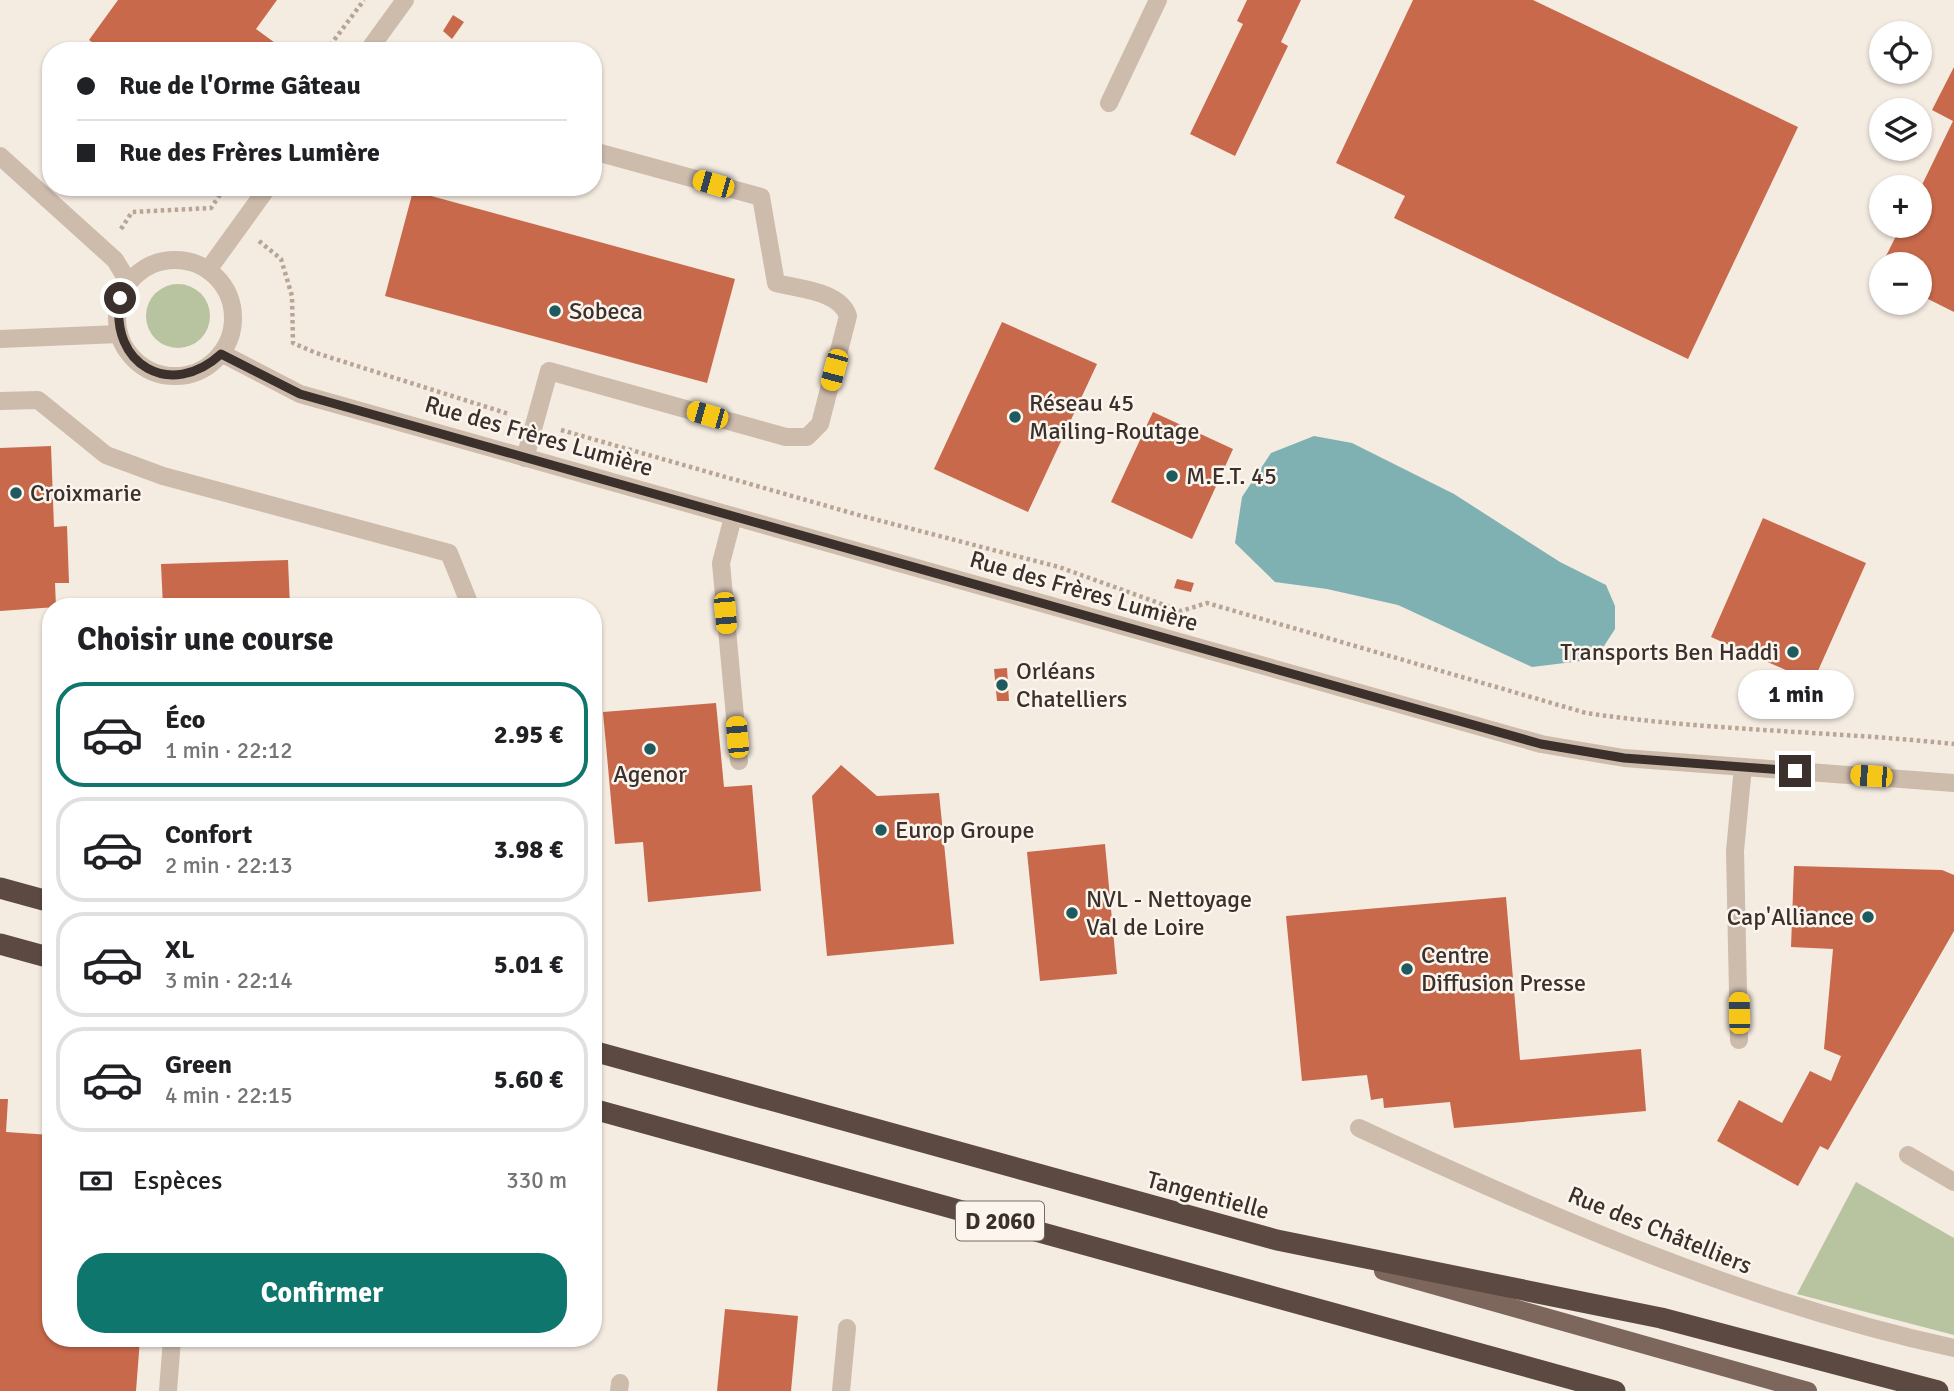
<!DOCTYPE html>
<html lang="fr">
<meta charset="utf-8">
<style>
:root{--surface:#fff;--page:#f2f2f2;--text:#202124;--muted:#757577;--line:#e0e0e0;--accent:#0f766e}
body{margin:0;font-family:Signika,sans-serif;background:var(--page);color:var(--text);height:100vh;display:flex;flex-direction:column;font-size:26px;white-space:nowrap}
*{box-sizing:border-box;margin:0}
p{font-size:23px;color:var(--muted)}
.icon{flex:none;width:38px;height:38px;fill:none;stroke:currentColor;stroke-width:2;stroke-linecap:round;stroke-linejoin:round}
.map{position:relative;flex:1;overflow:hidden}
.drawer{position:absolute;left:42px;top:598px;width:560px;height:749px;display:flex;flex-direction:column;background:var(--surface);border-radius:28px;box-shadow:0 2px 5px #0004}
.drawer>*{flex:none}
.guide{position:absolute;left:42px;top:42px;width:560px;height:154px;border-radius:28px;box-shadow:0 2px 5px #0004;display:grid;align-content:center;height:154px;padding:0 35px;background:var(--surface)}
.tools{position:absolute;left:1869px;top:21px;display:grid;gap:14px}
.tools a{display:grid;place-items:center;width:63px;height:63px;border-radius:50%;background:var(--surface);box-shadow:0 2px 5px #0004;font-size:35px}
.end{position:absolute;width:32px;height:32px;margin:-16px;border:9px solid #3b302b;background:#fff;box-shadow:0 0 0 4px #fff}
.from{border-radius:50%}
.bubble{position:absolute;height:49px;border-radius:24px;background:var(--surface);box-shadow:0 2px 5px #0004;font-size:23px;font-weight:700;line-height:49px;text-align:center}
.car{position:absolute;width:21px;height:42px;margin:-21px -10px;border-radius:9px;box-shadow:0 0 5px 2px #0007;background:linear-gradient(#f5c518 24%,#345 0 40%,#f5c518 0 76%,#345 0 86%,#f5c518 0)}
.guide b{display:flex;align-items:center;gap:24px;height:66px;font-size:26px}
.guide b+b{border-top:2px solid var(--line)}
.guide i{width:18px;height:18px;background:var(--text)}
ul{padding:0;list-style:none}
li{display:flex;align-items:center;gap:21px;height:105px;margin:0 14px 10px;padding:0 21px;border:4px solid var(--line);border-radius:28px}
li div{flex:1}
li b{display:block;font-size:26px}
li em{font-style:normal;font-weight:700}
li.active{border-color:var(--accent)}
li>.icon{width:63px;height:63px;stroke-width:1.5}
h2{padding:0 35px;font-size:32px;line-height:84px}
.pay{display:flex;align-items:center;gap:18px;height:77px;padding:0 35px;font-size:26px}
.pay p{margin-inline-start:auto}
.primary-button{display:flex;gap:14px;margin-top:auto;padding:14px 35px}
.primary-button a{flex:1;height:80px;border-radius:28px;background:var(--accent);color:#fff;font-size:28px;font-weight:700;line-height:80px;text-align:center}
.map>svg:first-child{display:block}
.green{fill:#b8c4a0}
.water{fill:#7fb0b2}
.building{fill:#c8694b}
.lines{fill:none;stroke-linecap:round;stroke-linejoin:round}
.path{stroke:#b9a596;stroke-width:4.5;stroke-dasharray:3.5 3.5;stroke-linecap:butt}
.minor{stroke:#cdbbac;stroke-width:18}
.major{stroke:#7d675c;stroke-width:18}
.highway{stroke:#5c4a42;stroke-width:21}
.route{stroke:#3b302b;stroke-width:9}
.poi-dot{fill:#1f5a5e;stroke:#fbf5ee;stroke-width:2.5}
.labels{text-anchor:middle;stroke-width:5;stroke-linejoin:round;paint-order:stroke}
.shield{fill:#fbf5ee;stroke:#756b66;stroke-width:2}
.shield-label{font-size:23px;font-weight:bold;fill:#3b302b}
.poi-label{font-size:24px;fill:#3b302b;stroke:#fbf5ee;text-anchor:start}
.street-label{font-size:24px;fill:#3b302b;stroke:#fbf5ee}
</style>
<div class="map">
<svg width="1954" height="1391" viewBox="0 0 1954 1391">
<rect width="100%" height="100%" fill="#f4ebe1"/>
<g class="green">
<circle cx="178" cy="316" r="32"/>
<polygon points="1856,1182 1954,1238 1954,1335 1797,1294"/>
</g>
<polygon class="water" points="1314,436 1352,443 1454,494 1560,562 1606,585 1615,606 1615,629 1604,646 1589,660 1532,667 1398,605 1327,589 1275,582 1235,543 1242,497 1271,453"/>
<g class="building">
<polygon points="118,0 277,0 256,29 282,48 280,51 104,51 89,40"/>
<polygon points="1247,0 1301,0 1281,42 1288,46 1235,156 1190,134 1243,24 1237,21"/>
<polygon points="1413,0 1533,0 1798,127 1688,359 1394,218 1405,196 1336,163"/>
<polygon points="453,15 464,22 452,39 443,31"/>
<polygon points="1954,67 1954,312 1920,295 1920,264 1882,264 1901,226 1920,226 1920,189 1953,121 1932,110"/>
<polygon points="413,191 735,279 707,383 385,296"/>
<polygon points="1002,322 1097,364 1028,512 934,469"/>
<polygon points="1153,412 1233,449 1192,539 1111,502"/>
<polygon points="51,446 54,527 67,526 69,583 55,583 56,607 0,611 0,448"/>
<polygon points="1763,518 1866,563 1813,682 1711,637"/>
<polygon points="288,560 290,607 163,607 161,564"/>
<polygon points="1177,579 1194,583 1191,592 1174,588"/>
<polygon points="1007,668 1009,701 997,701 994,669"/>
<polygon points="716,703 724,787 752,785 761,891 648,902 643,842 615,844 603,712"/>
<polygon points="841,765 877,796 939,793 954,944 827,956 812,796"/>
<polygon points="1105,844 1117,974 1040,981 1027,852"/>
<polygon points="1794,866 1942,870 1954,875 1954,931 1828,1150 1820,1146 1798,1186 1717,1141 1739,1100 1782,1123 1810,1071 1831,1081 1841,1056 1824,1049 1833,949 1791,947"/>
<polygon points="1506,897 1520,1060 1641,1049 1646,1111 1454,1128 1450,1102 1384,1108 1383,1098 1371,1100 1367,1075 1302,1081 1286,916"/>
<polygon points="0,1099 8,1099 6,1132 51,1135 51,1339 140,1339 136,1391 0,1391"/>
<polygon points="725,1309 798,1316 791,1391 717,1391"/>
</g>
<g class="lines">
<g class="path">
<polyline points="326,51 364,0"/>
<polyline points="121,229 132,212 211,208 225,187"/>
<polyline points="259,241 281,259 292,296 293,343 316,353 509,414"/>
<path d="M561 430 862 516 1059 567 1181 611 1207 603 1586 713C1708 731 1832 731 1954 744"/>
</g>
<g class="minor">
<polyline points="368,51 405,0"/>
<polyline points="1109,103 1158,0"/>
<polyline points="0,156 115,260 129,283"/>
<circle cx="175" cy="318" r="58"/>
<polyline points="208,270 268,187"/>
<polyline points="0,339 119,334"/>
<polyline points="221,353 300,394 1541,744 1624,758 1954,783"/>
<polyline points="0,401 38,400 106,455 163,476 449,553 468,600"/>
<path d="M525 458 549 371 786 437H807L820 424 848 316C840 291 799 289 776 283L761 197 593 151"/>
<polyline points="733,517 721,563 739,761"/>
<polyline points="1739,1040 1735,851 1743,767"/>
<path d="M1359 1128C1551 1217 1746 1303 1954 1348"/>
<polyline points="1908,1155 1954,1182"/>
<polyline points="168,1391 172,1339"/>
<polyline points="619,1391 620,1383"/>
<polyline points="841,1391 847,1328"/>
</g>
<polyline class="major" points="1383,1271 1808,1391"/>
<g class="highway">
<polyline points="0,888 51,902"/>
<polyline points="0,944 51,958"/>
<polyline points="593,1051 1277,1240 1661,1318 1938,1391"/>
<polyline points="593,1109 1615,1391"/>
</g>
</g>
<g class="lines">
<path class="route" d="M120 298C109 365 171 400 221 354L300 394 1541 744 1624 758 1795 771"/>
</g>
<g class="poi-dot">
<circle cx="555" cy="311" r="7"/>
<circle cx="1015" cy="417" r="7"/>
<circle cx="1172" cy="476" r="7"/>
<circle cx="16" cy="493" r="7"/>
<circle cx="1793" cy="652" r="7"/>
<circle cx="1002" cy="685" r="7"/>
<circle cx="650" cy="749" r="7"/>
<circle cx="881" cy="830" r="7"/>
<circle cx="1072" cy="913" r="7"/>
<circle cx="1868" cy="917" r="7"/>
<circle cx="1407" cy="969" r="7"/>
</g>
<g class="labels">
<rect class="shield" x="956" y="1201.5" width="88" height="39" rx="5"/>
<g class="shield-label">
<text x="1000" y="1229">D 2060</text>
</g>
<g class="poi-label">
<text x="569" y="319">Sobeca</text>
<text x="1029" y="411">Réseau 45<tspan x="1029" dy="28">Mailing-Routage</tspan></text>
<text x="1186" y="484">M.E.T. 45</text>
<text x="30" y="501">Croixmarie</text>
<text x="1779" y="660" text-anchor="end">Transports Ben Haddi</text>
<text x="1016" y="679">Orléans<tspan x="1016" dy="28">Chatelliers</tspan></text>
<text x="650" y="782" text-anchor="middle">Agenor</text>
<text x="895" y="838">Europ Groupe</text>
<text x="1086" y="907">NVL - Nettoyage<tspan x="1086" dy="28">Val de Loire</tspan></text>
<text x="1854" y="925" text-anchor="end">Cap'Alliance</text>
<text x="1421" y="963">Centre<tspan x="1421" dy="28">Diffusion Presse</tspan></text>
</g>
<g class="street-label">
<text transform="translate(539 436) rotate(16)" y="8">Rue des Frères Lumière</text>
<text transform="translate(1084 591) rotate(16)" y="8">Rue des Frères Lumière</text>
<text transform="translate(1208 1195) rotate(15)" y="8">Tangentielle</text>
<text transform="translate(1660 1230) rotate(22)" y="8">Rue des Châtelliers</text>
</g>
</g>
</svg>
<div class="tools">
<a><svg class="icon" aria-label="locate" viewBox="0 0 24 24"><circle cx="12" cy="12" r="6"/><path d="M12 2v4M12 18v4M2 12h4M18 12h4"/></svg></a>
<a><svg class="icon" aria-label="layers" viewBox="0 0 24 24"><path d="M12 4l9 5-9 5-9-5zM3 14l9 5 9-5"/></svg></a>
<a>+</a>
<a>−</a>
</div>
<i class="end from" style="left:120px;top:298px"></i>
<i class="end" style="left:1795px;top:771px"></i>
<div class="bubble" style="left:1738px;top:670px;width:116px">1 min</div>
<i class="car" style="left:713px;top:184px;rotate:286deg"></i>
<i class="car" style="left:834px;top:370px;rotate:195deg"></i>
<i class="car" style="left:707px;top:415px;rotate:286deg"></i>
<i class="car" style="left:725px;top:613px;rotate:175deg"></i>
<i class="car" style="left:737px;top:737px;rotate:355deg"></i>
<i class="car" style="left:1871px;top:776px;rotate:274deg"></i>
<i class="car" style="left:1739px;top:1013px;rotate:359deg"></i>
<div class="guide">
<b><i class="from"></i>Rue de l'Orme Gâteau</b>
<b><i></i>Rue des Frères Lumière</b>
</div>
<section class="drawer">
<h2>Choisir une course</h2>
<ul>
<li class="active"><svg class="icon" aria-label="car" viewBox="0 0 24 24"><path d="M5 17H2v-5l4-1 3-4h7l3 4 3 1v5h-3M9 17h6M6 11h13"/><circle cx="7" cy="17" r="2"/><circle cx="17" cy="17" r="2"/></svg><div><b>Éco</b><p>1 min · 22:12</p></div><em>2.95 €</em></li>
<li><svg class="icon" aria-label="car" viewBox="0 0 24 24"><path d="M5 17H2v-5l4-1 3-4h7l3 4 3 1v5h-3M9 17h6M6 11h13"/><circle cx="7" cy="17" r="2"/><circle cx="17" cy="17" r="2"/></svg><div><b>Confort</b><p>2 min · 22:13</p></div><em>3.98 €</em></li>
<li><svg class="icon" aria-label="car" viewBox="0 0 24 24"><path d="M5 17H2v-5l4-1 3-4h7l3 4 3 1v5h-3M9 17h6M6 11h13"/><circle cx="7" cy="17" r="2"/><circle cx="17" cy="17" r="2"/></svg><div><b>XL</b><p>3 min · 22:14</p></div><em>5.01 €</em></li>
<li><svg class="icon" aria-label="car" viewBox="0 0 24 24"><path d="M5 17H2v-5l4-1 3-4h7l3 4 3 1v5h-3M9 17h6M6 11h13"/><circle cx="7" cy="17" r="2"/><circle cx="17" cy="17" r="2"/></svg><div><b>Green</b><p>4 min · 22:15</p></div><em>5.60 €</em></li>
</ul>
<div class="pay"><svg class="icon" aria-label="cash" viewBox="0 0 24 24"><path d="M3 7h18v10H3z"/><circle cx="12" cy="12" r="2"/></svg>Espèces<p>330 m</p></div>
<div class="primary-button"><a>Confirmer</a></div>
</section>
</div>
